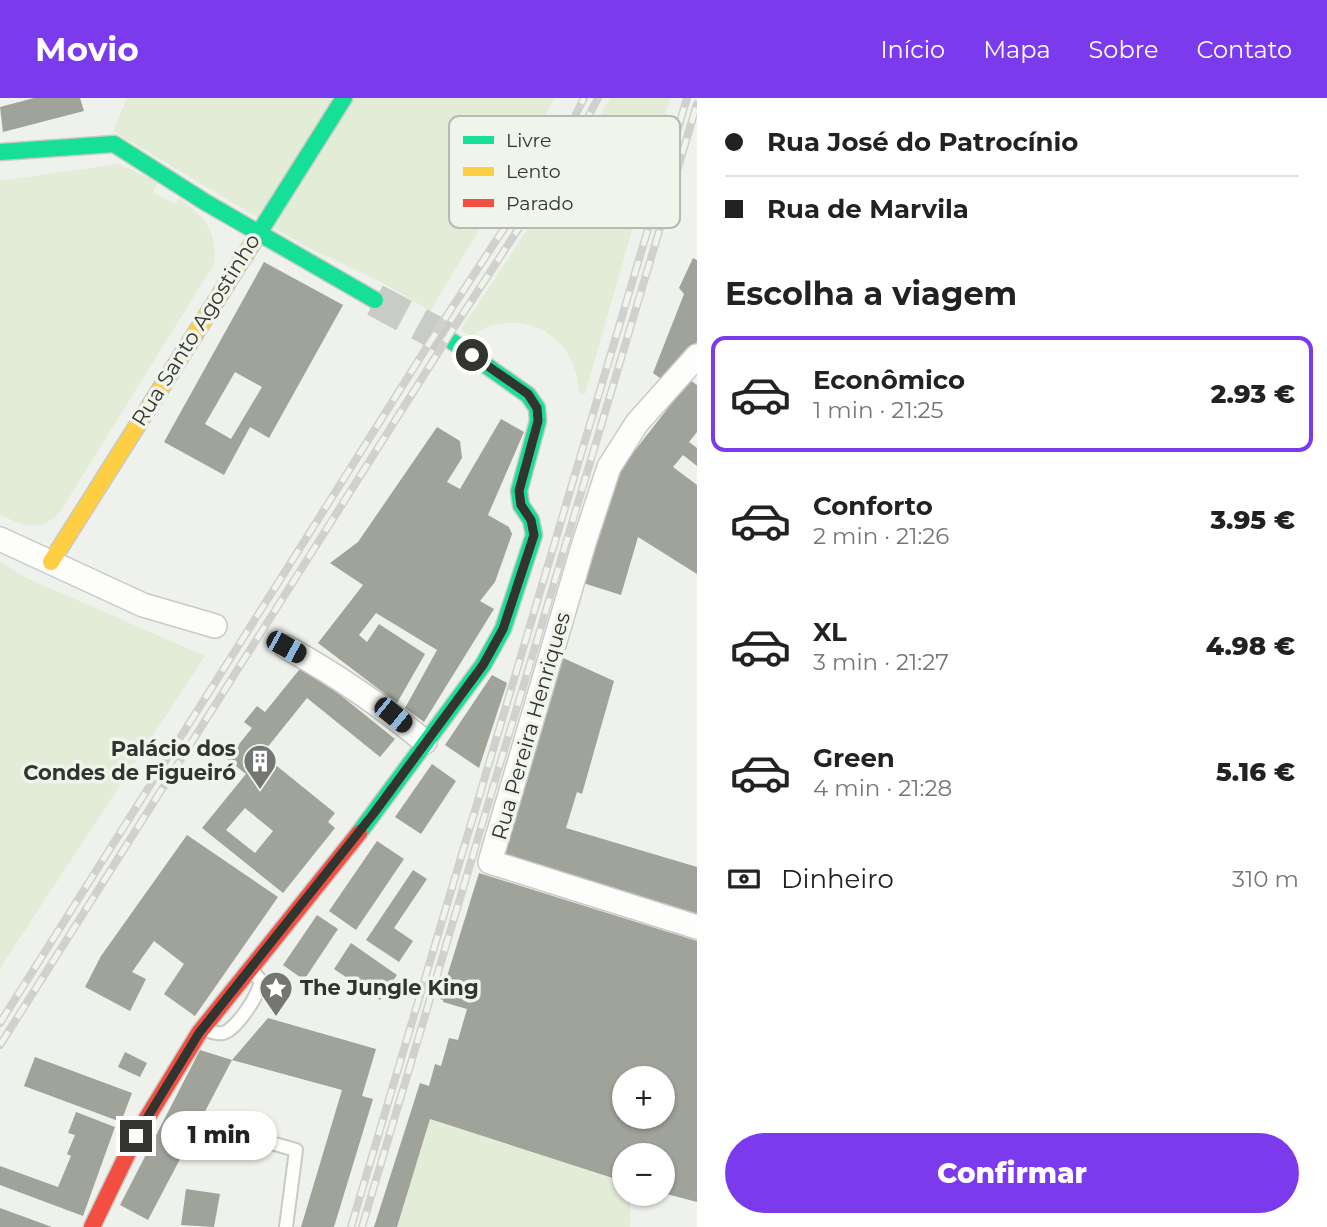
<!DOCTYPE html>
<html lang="pt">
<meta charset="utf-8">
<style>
:root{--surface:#fff;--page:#f2f2f2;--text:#222;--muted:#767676;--line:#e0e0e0;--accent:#7c3aed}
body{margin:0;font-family:Montserrat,sans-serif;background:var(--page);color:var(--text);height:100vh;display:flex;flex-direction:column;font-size:26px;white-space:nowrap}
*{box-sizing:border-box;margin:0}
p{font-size:23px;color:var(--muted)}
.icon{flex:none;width:38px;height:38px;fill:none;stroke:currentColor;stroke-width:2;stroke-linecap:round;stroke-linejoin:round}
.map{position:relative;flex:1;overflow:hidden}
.panel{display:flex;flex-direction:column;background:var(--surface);width:630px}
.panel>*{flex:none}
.guide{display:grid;align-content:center;height:154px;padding:0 28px;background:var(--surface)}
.buttons{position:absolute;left:612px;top:968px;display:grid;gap:14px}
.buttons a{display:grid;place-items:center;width:63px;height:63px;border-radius:50%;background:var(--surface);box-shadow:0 2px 5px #0004;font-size:35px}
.end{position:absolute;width:32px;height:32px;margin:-16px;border:9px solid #323430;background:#fff;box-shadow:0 0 0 4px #fff}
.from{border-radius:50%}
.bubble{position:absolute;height:49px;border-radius:24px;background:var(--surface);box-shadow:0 2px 5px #0004;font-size:23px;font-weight:800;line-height:49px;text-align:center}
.car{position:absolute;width:21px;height:42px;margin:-21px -10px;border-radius:9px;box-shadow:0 0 5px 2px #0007;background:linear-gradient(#222 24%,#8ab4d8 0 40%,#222 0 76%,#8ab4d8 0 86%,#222 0)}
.guide b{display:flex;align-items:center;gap:24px;height:66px;font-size:26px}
.guide b+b{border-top:2px solid var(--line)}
.guide i{width:18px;height:18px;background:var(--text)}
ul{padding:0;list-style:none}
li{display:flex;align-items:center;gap:21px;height:116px;margin:0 14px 10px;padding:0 14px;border:4px solid transparent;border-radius:14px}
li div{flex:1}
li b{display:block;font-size:26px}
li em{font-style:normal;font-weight:800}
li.selected{border-color:var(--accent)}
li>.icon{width:63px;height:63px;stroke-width:1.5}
h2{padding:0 28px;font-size:32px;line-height:84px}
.pay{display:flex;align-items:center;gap:18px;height:77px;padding:0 28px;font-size:26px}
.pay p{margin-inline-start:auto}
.button{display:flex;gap:14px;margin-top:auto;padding:14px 28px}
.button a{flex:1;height:80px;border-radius:42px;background:var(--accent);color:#fff;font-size:28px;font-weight:800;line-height:80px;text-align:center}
header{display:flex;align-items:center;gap:42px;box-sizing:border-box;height:98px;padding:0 35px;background:var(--accent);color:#fff}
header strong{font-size:33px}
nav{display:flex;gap:38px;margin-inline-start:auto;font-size:24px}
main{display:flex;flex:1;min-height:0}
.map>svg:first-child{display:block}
.green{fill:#e3ecd7}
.building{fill:#9fa399;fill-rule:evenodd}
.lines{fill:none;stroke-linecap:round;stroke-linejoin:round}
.secondary-tunnel{stroke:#c9ccc6;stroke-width:33;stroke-dasharray:33 17;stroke-linecap:butt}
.lane-casing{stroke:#c8cac6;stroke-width:16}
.street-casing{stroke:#c8cac6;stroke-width:26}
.fast-casing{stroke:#c8cac6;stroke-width:19}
.slow-casing{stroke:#c8cac6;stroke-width:19}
.jam-casing{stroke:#c8cac6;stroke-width:19}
.lane{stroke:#fdfdfc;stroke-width:12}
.street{stroke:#fdfdfc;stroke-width:23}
.fast{stroke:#16e098;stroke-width:16}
.slow{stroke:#ffcf43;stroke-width:16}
.jam{stroke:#f24e42;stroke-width:16}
.rail-casing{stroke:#d0d1cf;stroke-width:8}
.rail{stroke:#f0f4ea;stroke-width:5;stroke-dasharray:16;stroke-linecap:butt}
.route{stroke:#323430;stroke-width:9}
.labels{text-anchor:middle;stroke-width:7;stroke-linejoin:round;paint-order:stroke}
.street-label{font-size:21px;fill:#323430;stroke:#f0f4ea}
.poi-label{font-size:21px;font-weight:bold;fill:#323430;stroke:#f0f4ea;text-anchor:end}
.key{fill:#f0f4ea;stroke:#b7bab2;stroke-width:2}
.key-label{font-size:19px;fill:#323430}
</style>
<header>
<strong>Movio</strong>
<nav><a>Início</a><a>Mapa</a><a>Sobre</a><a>Contato</a></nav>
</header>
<main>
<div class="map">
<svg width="697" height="1129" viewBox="0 0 697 1129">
<rect width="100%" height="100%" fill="#eff2ec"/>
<g class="green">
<polygon points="127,0 554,0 530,48 430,213 385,186 305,148 113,33"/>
<path d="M610 0H670L585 296H579C578 254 549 222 506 225 494 226 479 230 471 239L461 232 580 52Z"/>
<path d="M118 66 158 84 153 94 175 106 179 100C204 118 218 133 214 166L60 414C38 436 26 428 0 417V83Z"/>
<polygon points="0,463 22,478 205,558 0,870"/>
<polygon points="430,1021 625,1084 625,1096 631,1096 630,1129 397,1129"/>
</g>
<g class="building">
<polygon points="34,0 80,0 84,13 3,34 0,9"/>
<polygon points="693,160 697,162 697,244 664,283 653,275 684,196 679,190"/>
<path d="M264 164 343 207 269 340 250 329 224 377 164 344ZM235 274 262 289 231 341 205 326Z"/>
<polygon points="690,282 697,287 697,334 689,344 697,350 697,368 683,357 673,369 697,387 697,476 638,439 621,497 583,485 618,374"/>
<polygon points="501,321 524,334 488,417 509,429 512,436 495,484 480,503 494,511 424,624 405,610 437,552 376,515 359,537 367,544 379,526 425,556 397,605 318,545 363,487 330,465 358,444 437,329 460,343 462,360 447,384 460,391"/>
<polygon points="561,559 614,583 582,696 577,694 566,730 697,769 697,816 501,758"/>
<path d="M303 567 395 641 380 659 307 600 262 656 335 715 328 724 335 730 283 795 202 730 246 676 227 661 252 630 244 624 257 608 265 614ZM245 710 273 733 255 755 226 732Z"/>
<polygon points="492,577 507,585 479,670 445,647"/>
<polygon points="432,666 456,683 421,736 395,719"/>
<polygon points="187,737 278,799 195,918 164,896 184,866 154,843 132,874 146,881 130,913 85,889 101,858"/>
<polygon points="377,743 404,761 356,832 329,813"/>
<polygon points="413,772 427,781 394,830 413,843 399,864 366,842"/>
<path d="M479 775 697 843V1104L663 1095V1057H625V1084L430 1021 397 1129H374L420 985 429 988 435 966 441 968 449 940 458 942 467 911 443 904V902L440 901ZM625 980H663V1018H625Z"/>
<polygon points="317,817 338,831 304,882 283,867"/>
<polygon points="351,845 397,877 380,902 334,871"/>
<polygon points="268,920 376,951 362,998 373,1001 334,1129 301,1129 342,992 232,962 148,1122 120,1107 200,952 232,962"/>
<polygon points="125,954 147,965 140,979 118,969"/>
<polygon points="35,959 132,995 121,1024 24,988"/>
<polygon points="76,1014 115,1029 83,1118 0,1087 0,1068 58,1089 71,1058 67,1056 75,1037 68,1035"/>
<polygon points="186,1091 220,1096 214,1129 181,1127"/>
<polygon points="0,1110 52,1129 0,1129"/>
</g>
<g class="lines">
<polyline class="secondary-tunnel" points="375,202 453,244"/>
<defs>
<g id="lane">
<path d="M206 932C211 934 217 936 223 935 235 933 262 894 260 882L253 873"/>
<polyline points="218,1030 296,1052 286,1129"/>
</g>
<g id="street">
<polyline points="697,258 637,325 609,369 584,445 490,764 697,829"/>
<polyline points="0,441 143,507 215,528"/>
<path d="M286 549C335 576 382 608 425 644"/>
</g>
<g id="fast">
<polyline points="0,54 114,46 205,104 375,202"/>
<polyline points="252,146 344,0"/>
<polyline points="359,735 483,567 503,531 534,437 531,422 521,407 519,393 538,323 537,310 528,297 453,244"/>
</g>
<polyline id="slow" points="51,464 252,146"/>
<polyline id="jam" points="92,1129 136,1038 199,935 359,735"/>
</defs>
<use href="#lane" class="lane-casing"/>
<use href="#street" class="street-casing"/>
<use href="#fast" class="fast-casing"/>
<use href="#slow" class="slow-casing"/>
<use href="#jam" class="jam-casing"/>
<use href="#lane" class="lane"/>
<use href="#street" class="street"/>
<use href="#fast" class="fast"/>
<use href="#slow" class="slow"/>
<use href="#jam" class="jam"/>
<defs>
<g id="rail">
<polyline points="0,925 444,222 566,36 584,0"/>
<polyline points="0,947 455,228 575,44 598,0"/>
<polyline points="351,1129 687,0"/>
<polyline points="362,1129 697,6"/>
</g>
</defs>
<use href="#rail" class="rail-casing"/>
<use href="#rail" class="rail"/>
</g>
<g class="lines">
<polyline class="route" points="136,1038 199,935 374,715 483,567 503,531 534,437 531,422 521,407 519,393 538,323 537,310 528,296 472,257"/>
</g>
<defs>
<symbol id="building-pin" viewBox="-11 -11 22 30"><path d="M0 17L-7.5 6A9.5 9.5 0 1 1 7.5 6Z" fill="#747672" stroke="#f0f4ea"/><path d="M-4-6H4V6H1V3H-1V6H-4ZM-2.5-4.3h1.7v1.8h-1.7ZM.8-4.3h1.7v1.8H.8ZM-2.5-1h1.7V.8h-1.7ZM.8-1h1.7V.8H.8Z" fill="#fff"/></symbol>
<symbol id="sight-pin" viewBox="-11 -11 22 30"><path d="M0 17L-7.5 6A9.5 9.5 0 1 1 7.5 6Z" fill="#747672" stroke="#f0f4ea"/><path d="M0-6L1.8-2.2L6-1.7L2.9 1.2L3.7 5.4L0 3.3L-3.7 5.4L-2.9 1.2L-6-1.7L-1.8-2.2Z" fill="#fff"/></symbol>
</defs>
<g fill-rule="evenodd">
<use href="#building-pin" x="241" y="644" width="38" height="52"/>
<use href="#sight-pin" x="257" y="871" width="38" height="52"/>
</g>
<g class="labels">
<g class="street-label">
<text transform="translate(196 232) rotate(-58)" y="7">Rua Santo Agostinho</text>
<text transform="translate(531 628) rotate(-74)" y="7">Rua Pereira Henriques</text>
</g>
<g class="poi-label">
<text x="236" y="658">Palácio dos<tspan x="236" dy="24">Condes de Figueiró</tspan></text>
<text x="300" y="897" text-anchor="start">The Jungle King</text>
</g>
</g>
<rect x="449" y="18" width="231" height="112" rx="10" class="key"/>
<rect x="463" y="38" width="31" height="8" fill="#16e098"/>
<rect x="463" y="69" width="31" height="9" fill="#ffcf43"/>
<rect x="463" y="101" width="31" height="8" fill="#f24e42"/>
<g class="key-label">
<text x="506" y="49">Livre</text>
<text x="506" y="80">Lento</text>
<text x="506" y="112">Parado</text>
</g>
</svg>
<div class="buttons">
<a>+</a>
<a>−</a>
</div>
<i class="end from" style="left:472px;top:257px"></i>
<i class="end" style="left:136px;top:1038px"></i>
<div class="bubble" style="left:161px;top:1013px;width:116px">1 min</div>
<i class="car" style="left:286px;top:549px;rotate:119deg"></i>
<i class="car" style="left:393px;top:617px;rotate:129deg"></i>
</div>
<section class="panel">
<div class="guide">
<b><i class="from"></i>Rua José do Patrocínio</b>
<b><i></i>Rua de Marvila</b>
</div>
<h2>Escolha a viagem</h2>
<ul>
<li class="selected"><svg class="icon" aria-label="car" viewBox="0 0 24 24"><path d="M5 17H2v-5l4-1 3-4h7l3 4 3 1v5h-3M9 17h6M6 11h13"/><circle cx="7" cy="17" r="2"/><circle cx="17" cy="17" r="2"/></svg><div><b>Econômico</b><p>1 min · 21:25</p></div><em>2.93 €</em></li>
<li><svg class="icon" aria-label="car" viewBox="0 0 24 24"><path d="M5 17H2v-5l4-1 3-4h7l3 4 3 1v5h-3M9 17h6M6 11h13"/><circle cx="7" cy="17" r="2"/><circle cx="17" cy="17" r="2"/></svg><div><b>Conforto</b><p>2 min · 21:26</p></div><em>3.95 €</em></li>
<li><svg class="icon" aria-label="car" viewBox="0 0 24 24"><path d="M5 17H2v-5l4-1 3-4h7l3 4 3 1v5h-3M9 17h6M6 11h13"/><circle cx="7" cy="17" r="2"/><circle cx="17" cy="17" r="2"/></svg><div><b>XL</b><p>3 min · 21:27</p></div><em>4.98 €</em></li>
<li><svg class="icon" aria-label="car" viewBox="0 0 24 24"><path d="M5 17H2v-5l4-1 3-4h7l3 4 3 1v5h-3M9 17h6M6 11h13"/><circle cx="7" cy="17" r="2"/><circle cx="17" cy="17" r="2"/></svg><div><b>Green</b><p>4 min · 21:28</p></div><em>5.16 €</em></li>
</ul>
<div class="pay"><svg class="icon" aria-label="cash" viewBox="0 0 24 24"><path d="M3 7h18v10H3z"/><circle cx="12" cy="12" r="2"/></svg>Dinheiro<p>310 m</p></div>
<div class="button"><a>Confirmar</a></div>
</section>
</main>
